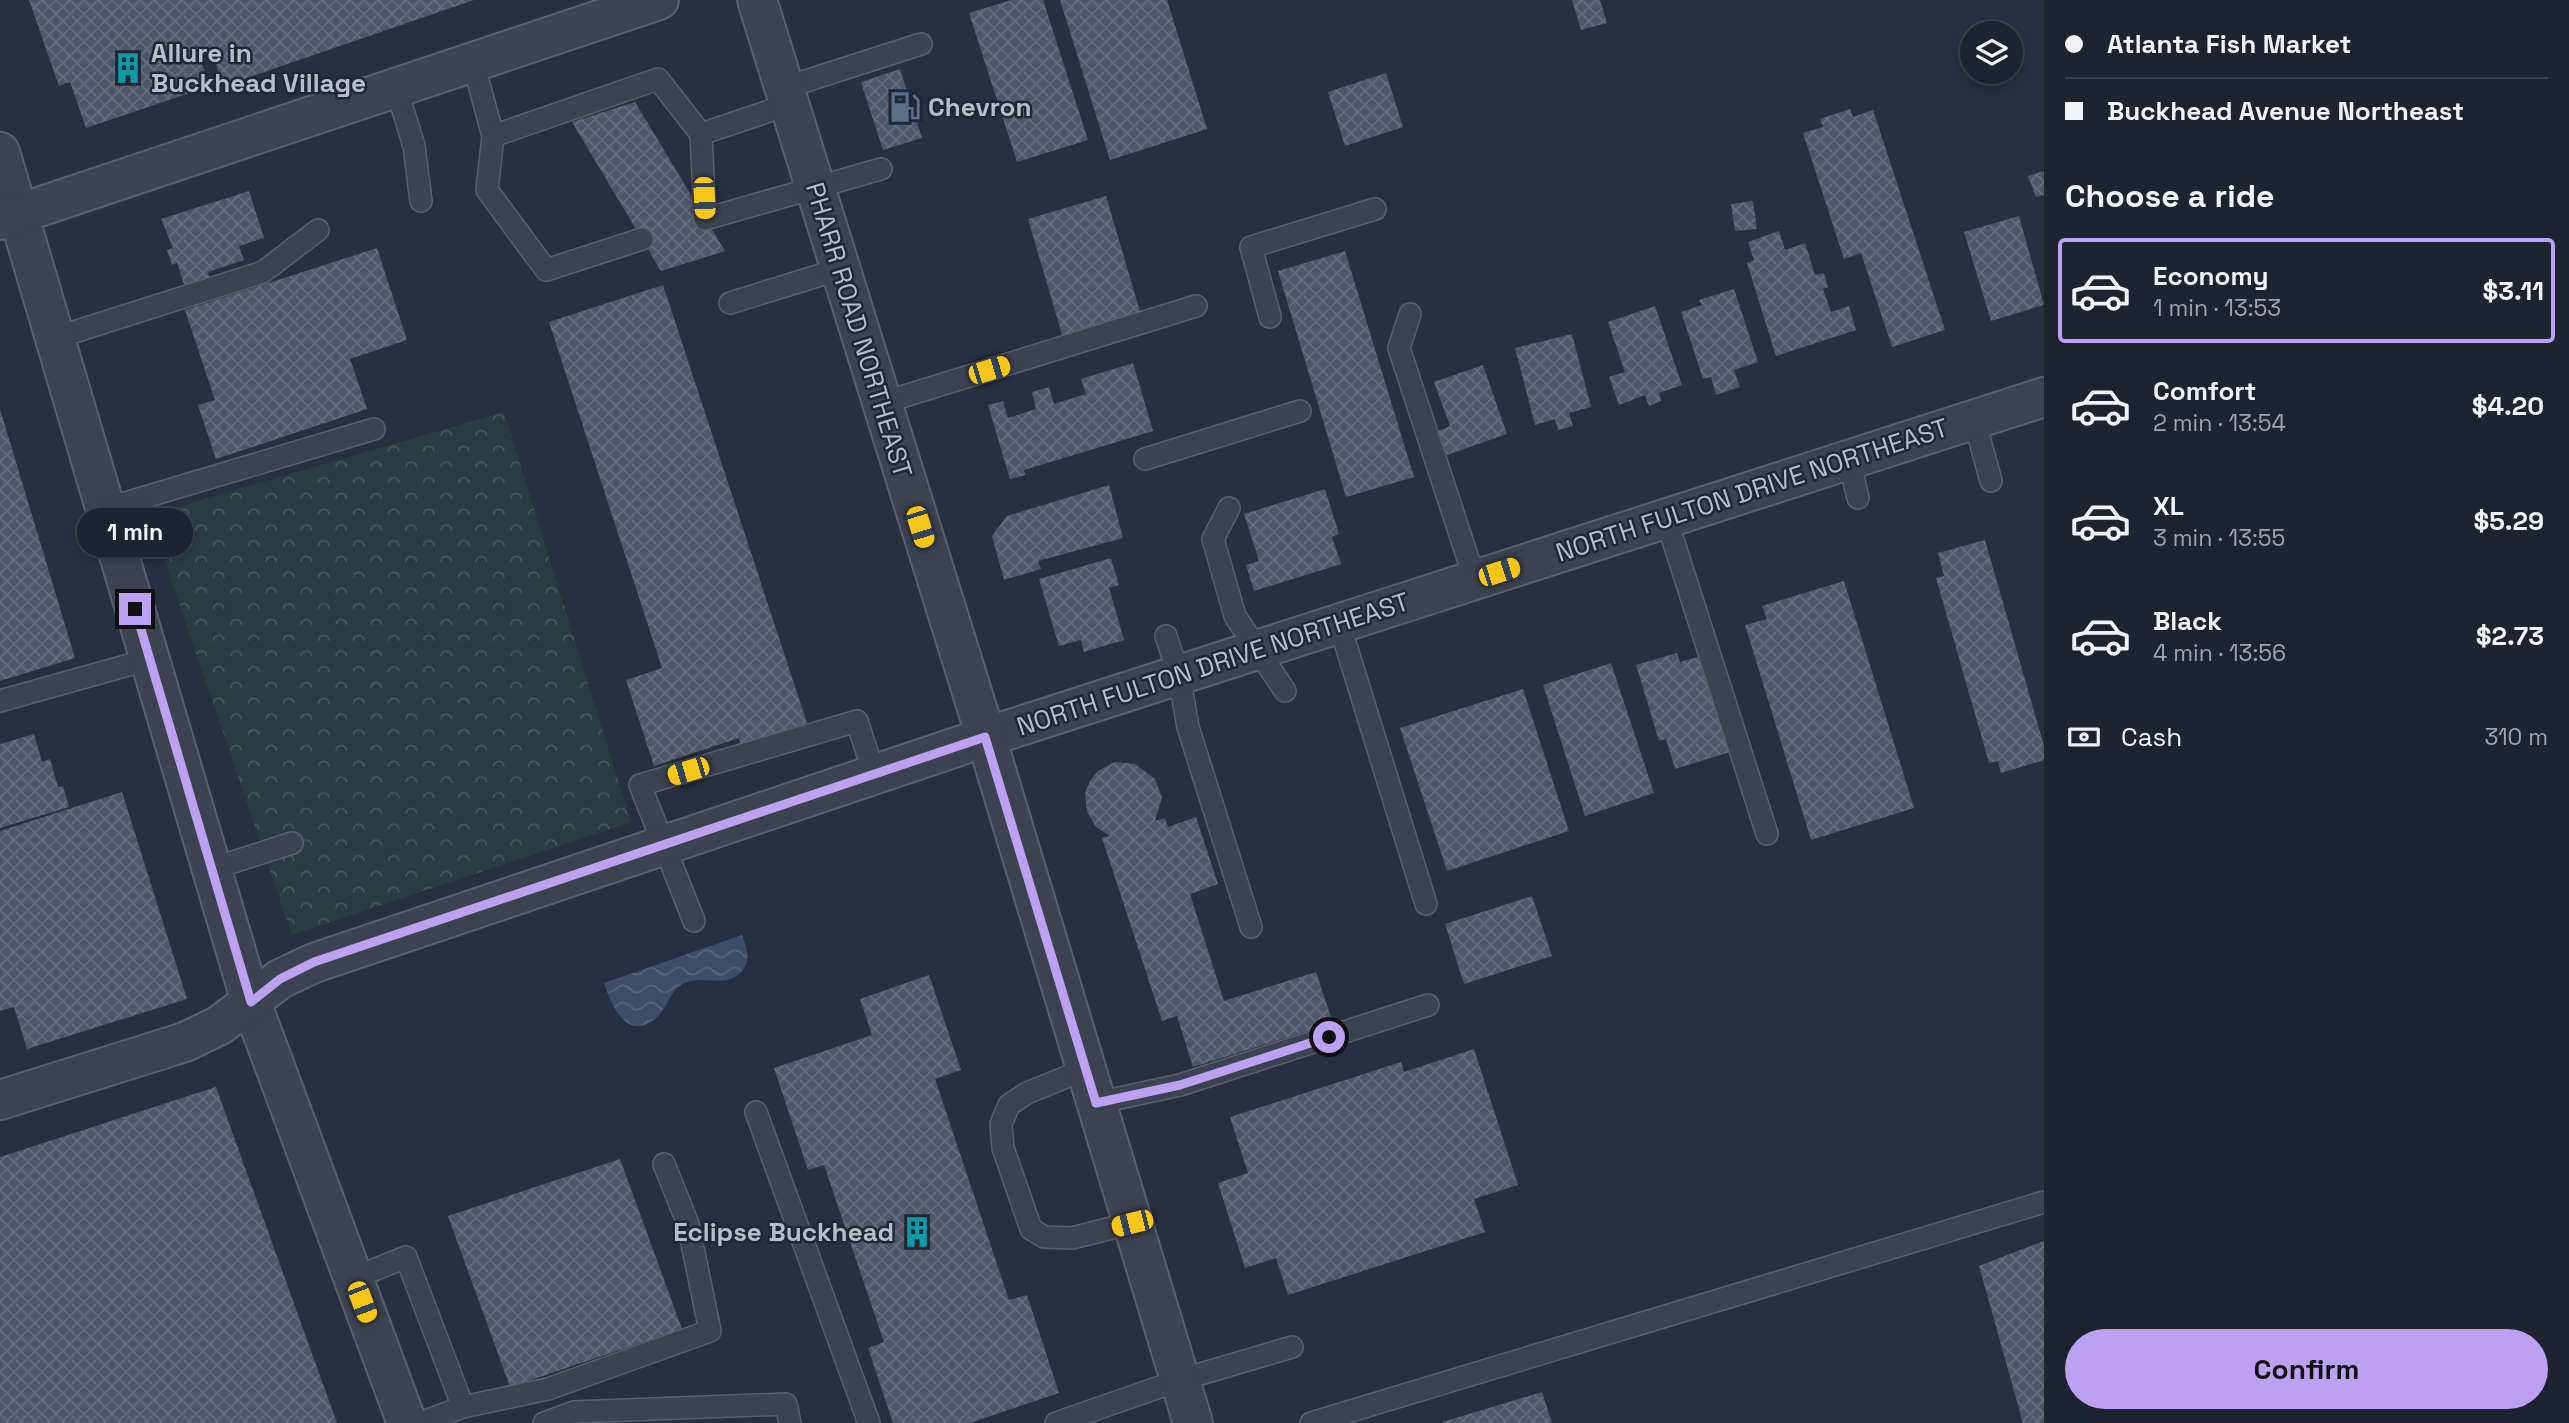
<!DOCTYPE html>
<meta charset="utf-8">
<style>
:root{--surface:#1c2430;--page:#29303c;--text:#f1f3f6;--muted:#a0a4ab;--line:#3a414c;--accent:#bca0f2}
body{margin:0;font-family:"Space Grotesk",sans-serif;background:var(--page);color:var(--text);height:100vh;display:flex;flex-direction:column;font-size:26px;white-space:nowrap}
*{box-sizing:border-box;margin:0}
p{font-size:23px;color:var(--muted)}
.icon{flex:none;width:38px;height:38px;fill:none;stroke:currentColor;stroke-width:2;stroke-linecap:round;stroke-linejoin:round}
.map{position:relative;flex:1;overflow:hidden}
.details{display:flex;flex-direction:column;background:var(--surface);width:525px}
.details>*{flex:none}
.banner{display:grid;align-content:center;height:154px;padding:0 21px;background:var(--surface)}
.tools{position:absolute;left:1960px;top:21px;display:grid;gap:14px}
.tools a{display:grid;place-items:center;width:63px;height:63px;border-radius:50%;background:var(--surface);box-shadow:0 4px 10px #0003,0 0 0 2px var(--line);font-size:35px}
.end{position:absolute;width:32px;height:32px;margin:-16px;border:9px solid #bca0f2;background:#111;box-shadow:0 0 0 4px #111}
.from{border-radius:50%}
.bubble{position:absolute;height:49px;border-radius:24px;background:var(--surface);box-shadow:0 4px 10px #0003,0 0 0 2px var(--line);font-size:23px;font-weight:700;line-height:49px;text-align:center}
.car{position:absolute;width:21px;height:42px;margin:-21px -10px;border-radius:9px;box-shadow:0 0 5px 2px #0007;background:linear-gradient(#f5c518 24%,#345 0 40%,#f5c518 0 76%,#345 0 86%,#f5c518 0)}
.banner b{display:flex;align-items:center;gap:24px;height:66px;font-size:26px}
.banner b+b{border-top:2px solid var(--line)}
.banner i{width:18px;height:18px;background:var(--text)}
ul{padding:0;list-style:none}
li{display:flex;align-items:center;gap:21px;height:105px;margin:0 14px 10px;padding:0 7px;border:4px solid transparent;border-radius:7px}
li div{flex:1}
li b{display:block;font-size:26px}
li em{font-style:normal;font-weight:700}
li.selected{border-color:var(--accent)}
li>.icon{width:63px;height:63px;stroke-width:1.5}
h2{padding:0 21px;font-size:32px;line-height:84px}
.pay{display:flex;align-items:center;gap:18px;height:77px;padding:0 21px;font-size:26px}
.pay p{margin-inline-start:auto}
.button{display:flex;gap:14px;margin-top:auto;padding:14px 21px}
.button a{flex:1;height:80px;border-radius:42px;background:var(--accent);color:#111;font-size:28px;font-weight:700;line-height:80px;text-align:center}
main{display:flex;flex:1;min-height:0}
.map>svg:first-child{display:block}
.park{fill:url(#park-crowns)}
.water{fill:url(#water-waves)}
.building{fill:url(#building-cross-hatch)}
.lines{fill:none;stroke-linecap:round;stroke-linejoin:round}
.service-casing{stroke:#58606d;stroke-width:24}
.minor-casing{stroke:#58606d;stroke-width:42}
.tertiary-casing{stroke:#58606d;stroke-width:42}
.service{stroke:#3b4350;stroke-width:21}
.minor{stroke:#3b4350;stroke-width:38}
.tertiary{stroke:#3b4350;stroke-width:38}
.route{stroke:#bca0f2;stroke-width:9}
.labels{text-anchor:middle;stroke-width:5;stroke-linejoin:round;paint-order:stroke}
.poi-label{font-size:26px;font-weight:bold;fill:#b7beca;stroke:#1f2735;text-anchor:start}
.street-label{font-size:26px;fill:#b7beca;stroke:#1f2735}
</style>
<main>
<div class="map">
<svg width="2044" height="1423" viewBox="0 0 2044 1423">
<defs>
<pattern id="park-crowns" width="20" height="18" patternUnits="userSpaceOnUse" patternTransform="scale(1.75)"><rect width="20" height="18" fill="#293d41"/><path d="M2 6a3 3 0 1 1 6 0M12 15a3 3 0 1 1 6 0" fill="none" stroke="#46575b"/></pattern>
<pattern id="water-waves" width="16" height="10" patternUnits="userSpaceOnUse" patternTransform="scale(1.75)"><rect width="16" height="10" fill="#3d4d68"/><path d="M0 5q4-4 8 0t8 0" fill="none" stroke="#57657c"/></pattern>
<pattern id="building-cross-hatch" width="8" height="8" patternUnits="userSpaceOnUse" patternTransform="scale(1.75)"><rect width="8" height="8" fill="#4d5769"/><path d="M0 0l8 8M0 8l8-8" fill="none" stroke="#646d7d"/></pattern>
</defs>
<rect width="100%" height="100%" fill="#263040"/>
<polygon class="park" points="504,412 631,822 292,935 149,515"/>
<path class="water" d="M742 935C747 948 751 960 742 971 725 991 701 972 681 985 669 993 666 1011 655 1019 626 1042 611 1004 604 983Z"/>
<g class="building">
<polygon points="29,0 474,0 223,86 211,49 198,53 210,86 86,128 70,82 59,86"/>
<polygon points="1011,0 1043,0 1088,140 1017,162 969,13"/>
<polygon points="1060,0 1167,0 1207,129 1110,160"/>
<polygon points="1572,0 1600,0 1607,23 1581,30"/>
<polygon points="900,69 922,138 883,150 861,82"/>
<polygon points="1386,73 1403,127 1345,146 1328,92"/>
<polygon points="635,102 725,251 661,271 572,122"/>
<polygon points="1850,109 1853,117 1873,110 1945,330 1892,347 1861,253 1844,259 1803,133 1823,127 1820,119"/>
<polygon points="2044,171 2044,195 2036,197 2028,176"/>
<polygon points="249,191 264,238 239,246 244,260 208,272 211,281 186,290 177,263 172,265 167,250 173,248 161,219"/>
<polygon points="1106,196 1141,315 1063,338 1028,219"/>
<polygon points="1753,201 1757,229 1735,231 1731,204"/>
<polygon points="2019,216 2044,305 1991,321 1964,232"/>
<polygon points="1779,231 1785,250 1805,243 1815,275 1824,273 1828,287 1823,289 1831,312 1849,306 1856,330 1776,356 1747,263 1754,260 1748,242"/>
<polygon points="377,248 407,340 350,359 367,409 216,459 198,405 215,400 185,310"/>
<polygon points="1345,251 1414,477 1346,497 1278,271"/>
<polygon points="663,285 807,723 741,745 739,738 654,766 626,680 662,668 549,322"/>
<polygon points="1734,289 1758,362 1734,370 1740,387 1716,395 1711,377 1703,379 1681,312 1702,305 1699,300"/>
<polygon points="1655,306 1682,385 1659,393 1661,401 1649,406 1645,395 1619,405 1609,377 1625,372 1608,322"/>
<polygon points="1572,334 1591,407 1569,413 1573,426 1558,430 1555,419 1535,425 1515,348"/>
<polygon points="1133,363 1153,431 1024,470 1025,475 1010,479 988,405 1003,401 1008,418 1036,409 1032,392 1049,387 1054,404 1086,394 1081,379"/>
<polygon points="1483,365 1507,434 1447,455 1438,431 1450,426 1434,382"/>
<polygon points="0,409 75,658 0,681"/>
<polygon points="1109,485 1123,538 1038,561 1041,569 1004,580 992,536 1007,516"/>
<polygon points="1325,489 1339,534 1332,537 1341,564 1254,591 1246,565 1259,561 1244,514"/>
<polygon points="1985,540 2044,746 2044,760 2001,773 1998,761 1989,763 1936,578 1944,576 1938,553"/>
<polygon points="1111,558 1119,585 1109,588 1124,640 1084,652 1081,640 1059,646 1039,579"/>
<polygon points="1844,581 1914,808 1811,840 1745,625 1767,619 1762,606"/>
<polygon points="1677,653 1680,662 1705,655 1733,751 1675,769 1666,739 1659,741 1636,665"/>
<polygon points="1611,663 1654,793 1585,816 1543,685"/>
<polygon points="1523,689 1569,831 1447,871 1400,728"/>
<polygon points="34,734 42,762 50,759 58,787 63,786 69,807 0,828 0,744"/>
<polygon points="1115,762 1135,764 1155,779 1162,797 1155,821 1165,818 1168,827 1196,817 1218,884 1190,894 1224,1001 1316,972 1333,1023 1193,1067 1177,1016 1162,1021 1102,838 1110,836 1096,827 1087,812 1085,793 1090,781 1098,771"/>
<polygon points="122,792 187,999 27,1049 14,1007 0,1011 0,831"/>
<polygon points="1532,896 1552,956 1464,984 1445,924"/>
<polygon points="929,975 961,1070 935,1079 1009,1300 1027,1295 1059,1393 970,1423 893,1423 868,1348 884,1342 824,1165 808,1170 774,1068 872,1035 860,999"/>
<polygon points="1474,1049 1518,1185 1474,1199 1485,1232 1288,1295 1276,1258 1245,1268 1218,1183 1248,1173 1230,1117 1401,1062 1404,1072"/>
<polygon points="216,1087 337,1423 0,1423 0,1157"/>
<polygon points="620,1159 682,1329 510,1387 448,1216"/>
<polygon points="2044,1241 2044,1423 2023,1423 1979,1266"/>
<polygon points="1542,1392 1552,1423 1443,1423 1442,1422"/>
</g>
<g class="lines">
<defs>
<g id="service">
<polyline points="473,62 493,136 487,190 546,270 642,239"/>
<polyline points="396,87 414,146 421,201"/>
<polyline points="784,88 921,44"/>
<polyline points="701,134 705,219 881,169"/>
<polyline points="493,136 658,79 701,134 790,104"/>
<polyline points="730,303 840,269"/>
<polyline points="1410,314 1399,348 1475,580"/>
<polyline points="1270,317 1251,247 1375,209"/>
<polyline points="55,338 263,272 318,230"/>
<polyline points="882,403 1196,306"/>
<polyline points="1974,419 1991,481"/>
<polyline points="1145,459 1300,411"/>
<polyline points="1849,459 1858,498"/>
<polyline points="1229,508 1213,539 1235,616 1285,691"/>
<polyline points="105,509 374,429"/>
<polyline points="1666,518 1767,834"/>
<polyline points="1339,623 1426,904"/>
<polyline points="1166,636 1179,675 1188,727 1251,927"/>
<polyline points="0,701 150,659"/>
<polyline points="212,869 292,843"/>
<polyline points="694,921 640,785 857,721 874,774"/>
<polyline points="1086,1069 1027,1093 1009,1105 1001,1124 1003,1148 1031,1229 1044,1237 1072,1238 1132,1223"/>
<polyline points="1096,1103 1180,1085 1428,1005"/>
<polyline points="756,1112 869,1423"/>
<polyline points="354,1278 406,1257 463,1407"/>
<polyline points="420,1423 463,1407 548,1389 710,1331 688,1224 664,1164"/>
<polyline points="544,1423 574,1412 786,1404 790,1423"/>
<polyline points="1056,1423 1180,1380 1292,1347"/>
<polyline points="1311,1423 2044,1202"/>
</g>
<g id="minor">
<polyline points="0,152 251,1002 407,1423"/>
<polyline points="0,220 659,0"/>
<polyline points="0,1100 185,1042 220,1025 280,979 314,963 986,737 2044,397"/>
</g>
<polyline id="tertiary" points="757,0 986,737 1193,1423"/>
</defs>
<use href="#service" class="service-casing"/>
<use href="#minor" class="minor-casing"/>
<use href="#tertiary" class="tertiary-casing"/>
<use href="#service" class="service"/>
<use href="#minor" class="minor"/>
<use href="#tertiary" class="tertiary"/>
</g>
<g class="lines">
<polyline class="route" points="135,609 251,1002 280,979 314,962 985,737 1096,1103 1180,1085 1329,1037"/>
</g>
<defs>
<symbol id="building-bare" viewBox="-9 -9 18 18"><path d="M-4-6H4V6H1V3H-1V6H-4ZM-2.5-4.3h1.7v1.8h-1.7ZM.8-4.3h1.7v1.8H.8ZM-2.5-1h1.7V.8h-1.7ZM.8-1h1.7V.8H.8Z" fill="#0f9aa8" stroke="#1f2735" stroke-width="2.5" paint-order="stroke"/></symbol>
<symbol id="fuel-bare" viewBox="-9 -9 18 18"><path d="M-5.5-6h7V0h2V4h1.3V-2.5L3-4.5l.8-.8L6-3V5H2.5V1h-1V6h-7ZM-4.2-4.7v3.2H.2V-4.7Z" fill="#5c6f8a" stroke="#1f2735" stroke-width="2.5" paint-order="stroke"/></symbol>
</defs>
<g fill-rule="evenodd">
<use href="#building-bare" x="106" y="46" width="44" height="44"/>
<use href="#fuel-bare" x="883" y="85" width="44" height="44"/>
<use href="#building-bare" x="895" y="1210" width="44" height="44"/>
</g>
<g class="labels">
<g class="poi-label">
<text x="151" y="62">Allure in<tspan x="151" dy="30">Buckhead Village</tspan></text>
<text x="928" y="116">Chevron</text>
<text x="894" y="1241" text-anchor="end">Eclipse Buckhead</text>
</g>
<g class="street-label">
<text transform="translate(859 330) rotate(73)" y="9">PHARR ROAD NORTHEAST</text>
<text transform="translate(1752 490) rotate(-18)" y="9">NORTH FULTON DRIVE NORTHEAST</text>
<text transform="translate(1213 664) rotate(-18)" y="9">NORTH FULTON DRIVE NORTHEAST</text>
</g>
</g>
</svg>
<div class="tools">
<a><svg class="icon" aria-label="layers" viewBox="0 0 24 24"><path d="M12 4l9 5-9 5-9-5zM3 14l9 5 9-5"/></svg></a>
</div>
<i class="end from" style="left:1329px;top:1037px"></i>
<i class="end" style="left:135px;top:609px"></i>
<div class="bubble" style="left:77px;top:508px;width:116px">1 min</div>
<i class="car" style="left:704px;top:198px;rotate:177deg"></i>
<i class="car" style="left:989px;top:370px;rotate:73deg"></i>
<i class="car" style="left:920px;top:527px;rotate:163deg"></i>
<i class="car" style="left:1499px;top:572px;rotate:72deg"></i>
<i class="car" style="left:688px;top:771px;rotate:253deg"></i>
<i class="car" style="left:1132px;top:1223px;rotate:256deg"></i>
<i class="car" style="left:362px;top:1302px;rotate:159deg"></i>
</div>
<section class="details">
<div class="banner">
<b><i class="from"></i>Atlanta Fish Market</b>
<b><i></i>Buckhead Avenue Northeast</b>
</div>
<h2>Choose a ride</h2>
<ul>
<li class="selected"><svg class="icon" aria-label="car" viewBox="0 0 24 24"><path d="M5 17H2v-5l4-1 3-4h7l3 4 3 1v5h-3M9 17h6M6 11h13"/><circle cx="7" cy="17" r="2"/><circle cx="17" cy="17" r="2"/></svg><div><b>Economy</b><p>1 min · 13:53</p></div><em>$3.11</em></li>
<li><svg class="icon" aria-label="car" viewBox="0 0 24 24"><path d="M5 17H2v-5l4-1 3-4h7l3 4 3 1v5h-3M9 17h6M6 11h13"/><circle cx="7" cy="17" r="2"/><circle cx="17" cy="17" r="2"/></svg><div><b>Comfort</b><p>2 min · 13:54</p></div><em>$4.20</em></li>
<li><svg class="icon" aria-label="car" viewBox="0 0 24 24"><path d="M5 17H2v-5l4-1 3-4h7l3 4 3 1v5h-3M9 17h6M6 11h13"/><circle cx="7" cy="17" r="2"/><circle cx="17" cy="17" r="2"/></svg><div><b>XL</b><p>3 min · 13:55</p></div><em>$5.29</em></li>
<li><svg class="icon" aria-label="car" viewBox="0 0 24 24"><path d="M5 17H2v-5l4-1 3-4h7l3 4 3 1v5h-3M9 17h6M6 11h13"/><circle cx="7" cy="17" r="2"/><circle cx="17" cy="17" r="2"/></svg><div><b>Black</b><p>4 min · 13:56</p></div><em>$2.73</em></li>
</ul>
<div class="pay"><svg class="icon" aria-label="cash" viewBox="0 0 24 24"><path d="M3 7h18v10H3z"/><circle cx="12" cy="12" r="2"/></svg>Cash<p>310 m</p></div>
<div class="button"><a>Confirm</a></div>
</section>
</main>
